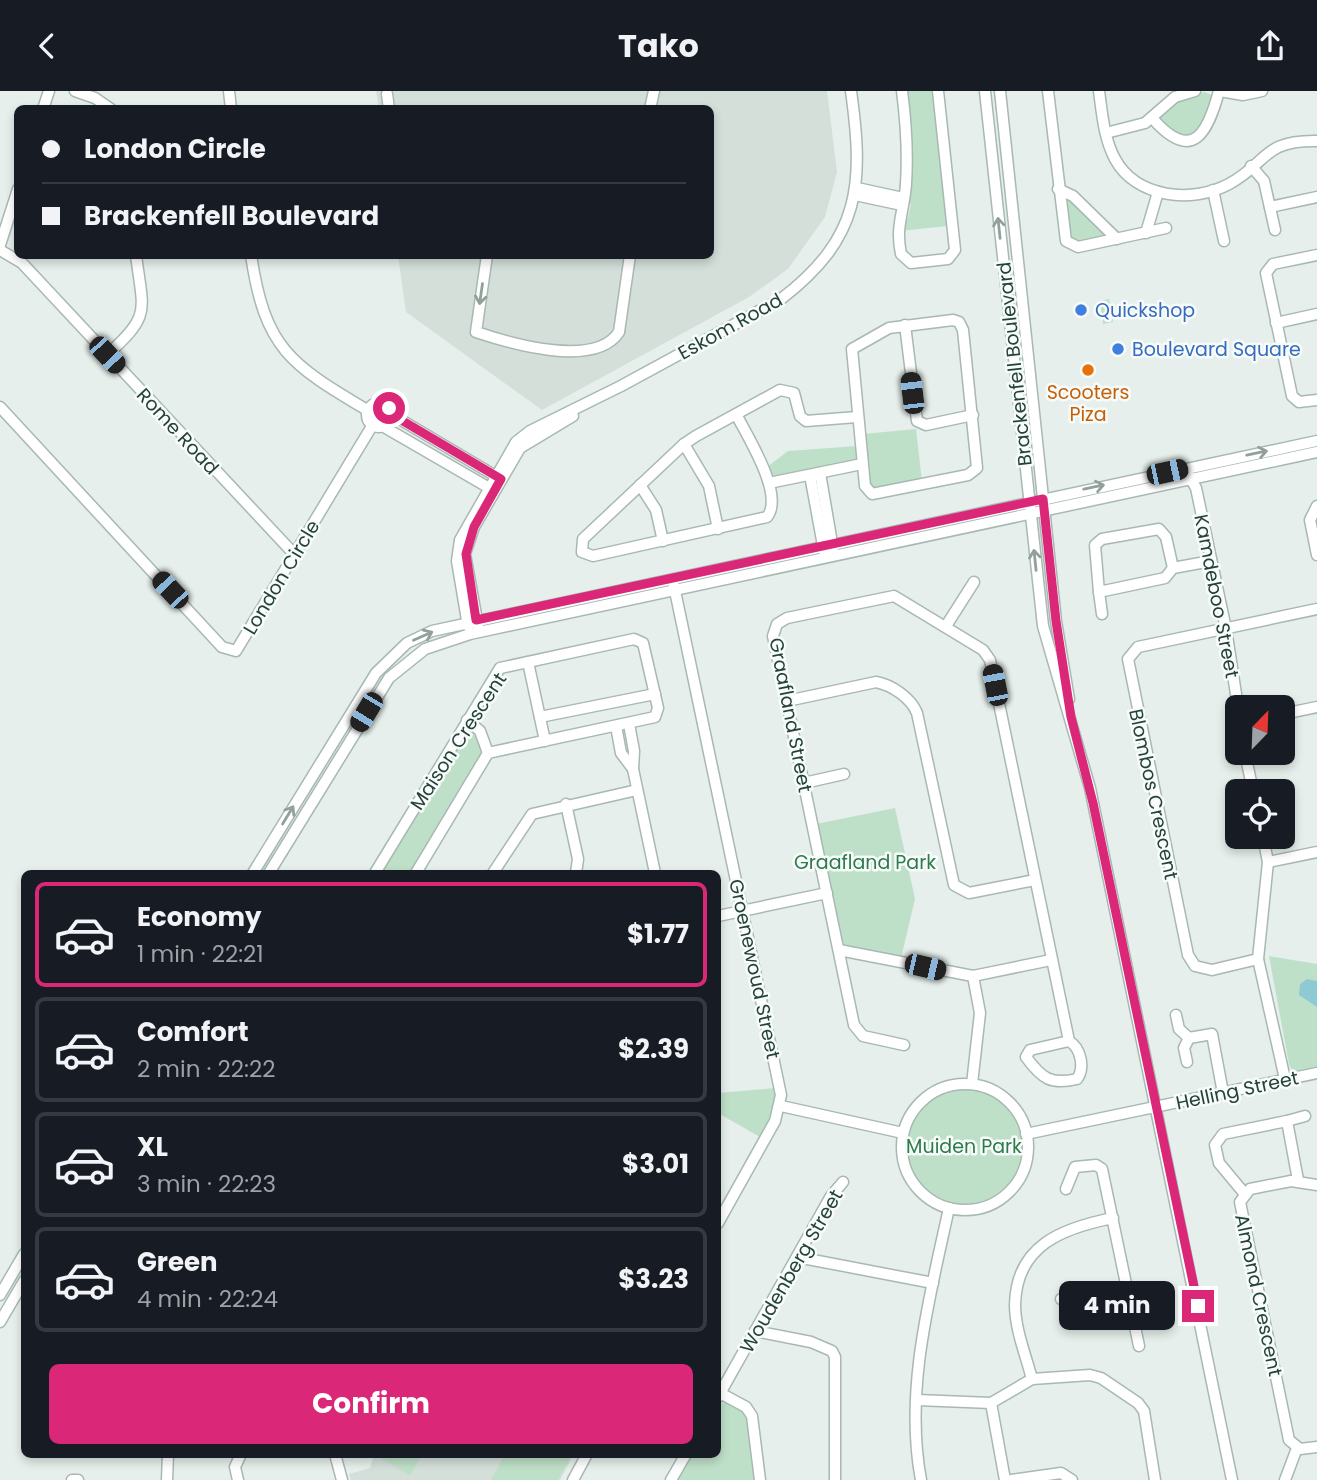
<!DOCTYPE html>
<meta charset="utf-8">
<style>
:root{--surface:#171b24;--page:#242831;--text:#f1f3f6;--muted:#9ea1a6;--line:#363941;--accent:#db2777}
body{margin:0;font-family:Poppins,sans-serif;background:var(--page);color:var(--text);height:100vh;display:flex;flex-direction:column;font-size:26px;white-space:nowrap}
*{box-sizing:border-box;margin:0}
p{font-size:23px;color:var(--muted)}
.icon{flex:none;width:38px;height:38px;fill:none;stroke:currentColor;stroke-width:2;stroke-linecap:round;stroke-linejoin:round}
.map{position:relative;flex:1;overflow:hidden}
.details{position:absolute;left:21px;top:779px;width:700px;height:588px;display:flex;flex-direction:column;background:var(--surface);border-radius:10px;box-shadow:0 4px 10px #0003}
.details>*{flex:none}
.banner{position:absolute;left:14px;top:14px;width:700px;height:154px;border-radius:10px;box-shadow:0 4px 10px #0003;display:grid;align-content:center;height:154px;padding:0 28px;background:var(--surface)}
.needle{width:46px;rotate:23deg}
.tools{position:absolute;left:1225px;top:604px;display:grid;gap:14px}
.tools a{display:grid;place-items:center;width:70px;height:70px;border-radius:10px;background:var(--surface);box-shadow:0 4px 10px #0003;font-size:35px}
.end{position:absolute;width:32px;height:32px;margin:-16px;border:9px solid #db2777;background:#fff;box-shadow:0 0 0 4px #fff}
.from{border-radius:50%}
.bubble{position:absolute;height:49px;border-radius:10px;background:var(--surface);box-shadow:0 4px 10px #0003;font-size:23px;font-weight:700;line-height:49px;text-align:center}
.car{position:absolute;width:21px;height:42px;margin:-21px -10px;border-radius:9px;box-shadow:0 0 5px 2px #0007;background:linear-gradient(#222 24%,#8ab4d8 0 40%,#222 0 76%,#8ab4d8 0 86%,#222 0)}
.banner b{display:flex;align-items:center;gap:24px;height:66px;font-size:26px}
.banner b+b{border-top:2px solid var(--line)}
.banner i{width:18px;height:18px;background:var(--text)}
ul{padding:12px 0 0;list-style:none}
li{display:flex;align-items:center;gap:21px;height:105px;margin:0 14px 10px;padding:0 14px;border:4px solid var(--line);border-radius:10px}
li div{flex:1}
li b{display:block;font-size:26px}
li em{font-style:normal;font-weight:700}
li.selected{border-color:var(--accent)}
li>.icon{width:63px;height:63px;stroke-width:1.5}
.cta{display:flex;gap:14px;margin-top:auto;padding:14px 28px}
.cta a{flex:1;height:80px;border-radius:10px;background:var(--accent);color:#fff;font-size:28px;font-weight:700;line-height:80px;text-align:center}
header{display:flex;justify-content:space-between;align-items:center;height:91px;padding:0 28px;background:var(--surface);font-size:32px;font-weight:700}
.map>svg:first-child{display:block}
.built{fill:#d4dfda}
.green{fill:#bfe0c8}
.water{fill:#8ec9d4}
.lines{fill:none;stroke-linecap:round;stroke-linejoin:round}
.minor-casing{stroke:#a8b8b2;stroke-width:13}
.minor{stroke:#fff;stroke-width:10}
.oneway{stroke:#92a09c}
.route{stroke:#db2777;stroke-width:9}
.shop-dot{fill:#3f7fe0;stroke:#f7fbf9;stroke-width:2.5}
.food-dot{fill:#e8710a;stroke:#f7fbf9;stroke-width:2.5}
.labels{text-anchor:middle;stroke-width:5;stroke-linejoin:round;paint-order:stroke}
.shop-label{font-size:19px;fill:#366cbe;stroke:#f7fbf9;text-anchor:start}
.street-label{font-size:19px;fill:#24423a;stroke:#f7fbf9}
.food-label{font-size:19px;fill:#c56008;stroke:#f7fbf9}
.park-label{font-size:19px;fill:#2d7a4b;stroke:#f7fbf9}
</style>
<header><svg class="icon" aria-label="back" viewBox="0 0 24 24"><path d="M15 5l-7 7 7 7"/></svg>Tako<svg class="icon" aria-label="share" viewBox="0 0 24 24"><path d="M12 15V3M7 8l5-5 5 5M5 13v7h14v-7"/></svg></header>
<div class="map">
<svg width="1317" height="1389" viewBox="0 0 1317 1389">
<rect width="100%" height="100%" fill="#e6efeb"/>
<g class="built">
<polygon points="376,0 827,0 837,81 825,126 788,178 749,206 542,319 406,221 398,165 710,164 710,18 379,17"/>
<polygon points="374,1363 574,1363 560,1389 351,1389 349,1383 370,1377"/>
</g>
<g class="green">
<polygon points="907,0 933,0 948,135 900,140 903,126 908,127 911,113 907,112 912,43"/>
<path d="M1204 1 1214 5C1205 40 1192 64 1159 29 1164 10 1188 5 1204 1Z"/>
<polygon points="1068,106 1106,142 1105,146 1080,152 1070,150 1064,108"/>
<polygon points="1109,208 1113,231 1103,233 1100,210"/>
<polygon points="916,338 922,391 876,400 869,396 863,343"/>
<polygon points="857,355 857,366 854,370 776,387 767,376 788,360"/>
<polygon points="470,637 477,642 483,662 411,782 379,782"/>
<polygon points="895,717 915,808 901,867 847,855 841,850 816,733"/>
<polygon points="1269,865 1317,873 1317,976 1293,981 1289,973"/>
<path d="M775 997C777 1016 770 1030 760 1046L718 1022V1002Z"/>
<circle cx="964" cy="1055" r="58"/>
<polygon points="727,1310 744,1319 749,1327 756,1389 675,1389 690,1363 718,1363 718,1314"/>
<polygon points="374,1363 422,1363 410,1385"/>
<polygon points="505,1363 572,1363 558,1389 491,1389"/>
</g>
<polygon class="water" points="1307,888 1317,890 1317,916 1299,904 1300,893"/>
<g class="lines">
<defs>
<g id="minor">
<polyline points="75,0 95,7 111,18"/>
<polyline points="229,0 231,18"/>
<path d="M902 0C906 31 908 62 906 93 904 121 895 135 901 163L911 172 948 168 955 159 938 0"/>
<polyline points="985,0 1043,535 1090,697 1232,1389"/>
<polyline points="1000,0 1056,530 1069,608"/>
<polyline points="1048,0 1066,150 1078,156 1166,137"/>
<path d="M1099 0C1102 22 1104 48 1115 68 1136 107 1192 113 1229 93 1268 72 1262 49 1317 50"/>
<polyline points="1220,0 1243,4 1262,0"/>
<polyline points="387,3 389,18"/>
<polyline points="43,18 49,0"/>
<polyline points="650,18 654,0"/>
<path d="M1153 28C1193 73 1208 41 1219 0"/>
<polyline points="1106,42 1145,32 1175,6 1195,0"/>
<polyline points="1251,75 1264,90 1275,139"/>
<polyline points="857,97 903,107"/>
<polyline points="1058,98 1073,105 1117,148"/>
<polyline points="1213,99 1224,150"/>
<polyline points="855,104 902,114"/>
<polyline points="1270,116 1317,106"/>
<polyline points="1146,142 1158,101"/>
<polyline points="0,154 18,98"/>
<polyline points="0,159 22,172 295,464"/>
<path d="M251 164C265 258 290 273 367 319"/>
<path d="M487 164 476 241C509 252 595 278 619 241L630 164"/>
<polyline points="1317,164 1273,173 1266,182 1292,305 1299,311 1317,309"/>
<polygon points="953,229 959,231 963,239 977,377 968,384 872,403 865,395 852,258 889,237"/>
<polyline points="1276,232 1317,223"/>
<polyline points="905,234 917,330 926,334 973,324"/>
<path d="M107 264C152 223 143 221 136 164"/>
<circle cx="379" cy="324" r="12"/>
<polyline points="0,316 222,556 236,560 372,335"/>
<polyline points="391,323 499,387"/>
<path d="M736 323C747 345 785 404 767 426L593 465 582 461 583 448 684 353 696 345 780 299 794 302 800 325 806 330 857 326"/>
<polyline points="384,336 491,398"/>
<polyline points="684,353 709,395 718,438"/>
<polyline points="820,382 833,458"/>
<polyline points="810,384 824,460"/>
<polyline points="1189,385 1196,397 1226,538 1238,616"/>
<polyline points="769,392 862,373"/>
<polyline points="640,394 656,419 663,450"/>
<polyline points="1317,415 1310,429 1317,464"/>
<polyline points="1173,477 1166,446 1159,438 1102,448 1095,454 1099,501 1165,487 1173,477 1211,470"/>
<polyline points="674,495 781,1004 775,1030 718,1132"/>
<polyline points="1099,501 1102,523"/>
<path d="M468 535 457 470 460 449 516 351 530 340 621 295 781 208C861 147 864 93 851 0"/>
<polyline points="478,535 465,463 474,436 520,357 573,325"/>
<polyline points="946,535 974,491"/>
<polyline points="528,571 545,650"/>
<path d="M787 610 876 591C892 594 911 607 917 622L954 794 969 802 1035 789"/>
<polyline points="1283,623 1317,616"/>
<polyline points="540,626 655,603"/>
<polyline points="467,629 480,640 488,662"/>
<polyline points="629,633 634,660 633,678 655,782"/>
<polyline points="616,635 621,662 633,678"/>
<polyline points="1245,662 1253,700"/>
<polyline points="804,692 844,683"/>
<polyline points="566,713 578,768 576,782"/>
<polyline points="1263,746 1268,771 1258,868 1285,988"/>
<polyline points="1268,771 1317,761"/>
<polyline points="253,782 376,582 407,552 432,540 1317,350"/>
<polyline points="269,782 389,587 425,558 470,543 1317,361"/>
<polyline points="375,782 500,577 634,548 643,552 658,617 655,626 488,662 416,782"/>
<polyline points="493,782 532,723 637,699"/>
<polyline points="718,825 827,802"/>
<polyline points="839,859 973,885 1051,869"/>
<polyline points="1258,868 1212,879 1195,875 1188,864 1128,568 1138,556 1317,518"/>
<polyline points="1176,924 1179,938 1189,947"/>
<path d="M904 954 863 945 854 934 773 545 777 533 787 527 894 505 983 559 990 569 1069 950 1030 959 1026 966C1042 988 1051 994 1077 988 1085 977 1081 957 1069 950"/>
<polyline points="1187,971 1184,957 1189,947 1212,943 1223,1002"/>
<polyline points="972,993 980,922 973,885"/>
<circle cx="965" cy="1056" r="63"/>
<polyline points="781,1015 903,1042"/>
<polyline points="1287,1030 1305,1025"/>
<polyline points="1026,1043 1317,982"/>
<polyline points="1317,1094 1291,1090 1250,1098 1240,1111 1289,1349 1300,1358 1317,1356"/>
<polyline points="1066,1098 1075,1076 1096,1074 1102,1078 1139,1255"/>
<polyline points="1244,1102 1219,1072 1215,1054 1223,1043 1287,1030 1298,1089"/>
<polyline points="797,1166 933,1192"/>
<polyline points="0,1204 24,1163"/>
<polyline points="1061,1208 1071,1214 1129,1211"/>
<polyline points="0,1231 24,1190"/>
<polyline points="755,1240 811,1251 832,1260 835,1266 835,1389"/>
<path d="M1032 1288C1026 1265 1015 1238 1015 1214 1016 1154 1063 1137 1113 1127"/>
<polyline points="720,1302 746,1316 752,1325 760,1389"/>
<polyline points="718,1306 831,1105 843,1091"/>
<polyline points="917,1309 991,1312 1032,1288 1090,1284 1101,1287 1138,1312 1144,1320 1155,1389"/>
<polyline points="991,1312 1005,1389"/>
<polyline points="335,1363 342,1389"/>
<polyline points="72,1389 78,1389"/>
<polyline points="167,1389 168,1363"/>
<polyline points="238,1389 235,1376 241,1363"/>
<polyline points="573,1389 587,1363"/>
<polyline points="671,1389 686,1363"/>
<path d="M921 1389C904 1299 930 1205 949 1117"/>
<polyline points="1011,1389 1061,1382 1072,1389"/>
<polyline points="1285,1389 1297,1357"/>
</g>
</defs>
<use href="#minor" class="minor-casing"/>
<use href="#minor" class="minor"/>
</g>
<defs><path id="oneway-shaft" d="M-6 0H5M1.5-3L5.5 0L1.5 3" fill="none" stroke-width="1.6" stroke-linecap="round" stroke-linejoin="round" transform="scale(1.75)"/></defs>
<g class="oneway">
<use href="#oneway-shaft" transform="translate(999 137) rotate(-96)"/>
<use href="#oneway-shaft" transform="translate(481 203) rotate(98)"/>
<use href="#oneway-shaft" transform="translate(1257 362) rotate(-12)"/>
<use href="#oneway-shaft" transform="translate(1094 396) rotate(-12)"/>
<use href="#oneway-shaft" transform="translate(1035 469) rotate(-96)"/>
<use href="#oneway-shaft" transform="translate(423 545) rotate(-24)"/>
<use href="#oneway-shaft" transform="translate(288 724) rotate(-59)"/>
</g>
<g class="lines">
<polyline class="route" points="389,317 391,323 501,388 474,436 466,463 476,529 1043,408 1056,530 1071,626 1093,712 1198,1215"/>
</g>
<g class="shop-dot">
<circle cx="1081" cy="219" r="7"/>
<circle cx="1118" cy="258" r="7"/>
</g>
<circle class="food-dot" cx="1088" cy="279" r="7"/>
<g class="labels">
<g class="shop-label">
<text x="1095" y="226">Quickshop</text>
<text x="1132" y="265">Boulevard Square</text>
</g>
<g class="street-label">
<text transform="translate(730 235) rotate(-29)" y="7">Eskom Road</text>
<text transform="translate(1014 273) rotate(-96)" y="7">Brackenfell Boulevard</text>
<text transform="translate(178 340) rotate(47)" y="7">Rome Road</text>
<text transform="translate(281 486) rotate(-59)" y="7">London Circle</text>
<text transform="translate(1217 505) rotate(79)" y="7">Kamdeboo Street</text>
<text transform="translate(791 624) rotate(79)" y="7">Graafland Street</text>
<text transform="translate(458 650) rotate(-57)" y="7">Maison Crescent</text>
<text transform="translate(1154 703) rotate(78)" y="7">Blombos Crescent</text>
<text transform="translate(755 878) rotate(78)" y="7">Groenewoud Street</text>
<text transform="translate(1237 999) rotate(-12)" y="7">Helling Street</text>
<text transform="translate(791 1180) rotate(-60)" y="7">Woudenberg Street</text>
<text transform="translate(1259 1204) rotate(78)" y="7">Almond Crescent</text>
</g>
<g class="food-label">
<text x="1088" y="308">Scooters<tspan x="1088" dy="22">Piza</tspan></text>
</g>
<g class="park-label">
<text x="865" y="778">Graafland Park</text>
<text x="964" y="1062">Muiden Park</text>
</g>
</g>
</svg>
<div class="tools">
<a><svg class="needle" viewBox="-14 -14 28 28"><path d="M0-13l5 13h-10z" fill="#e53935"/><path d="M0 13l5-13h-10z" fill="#9ea1a6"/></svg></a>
<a><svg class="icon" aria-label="locate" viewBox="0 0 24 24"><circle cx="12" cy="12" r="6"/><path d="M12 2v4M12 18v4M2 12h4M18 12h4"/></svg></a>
</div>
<i class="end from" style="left:389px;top:317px"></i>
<i class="end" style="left:1198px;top:1215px"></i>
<div class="bubble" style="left:1059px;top:1190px;width:116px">4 min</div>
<i class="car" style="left:107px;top:264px;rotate:137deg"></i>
<i class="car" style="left:912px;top:302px;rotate:353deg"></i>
<i class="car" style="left:1167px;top:381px;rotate:78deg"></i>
<i class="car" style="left:170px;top:499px;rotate:317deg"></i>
<i class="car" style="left:995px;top:594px;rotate:349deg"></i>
<i class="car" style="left:366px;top:621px;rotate:211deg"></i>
<i class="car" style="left:925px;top:876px;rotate:103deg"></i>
<div class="banner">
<b><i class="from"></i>London Circle</b>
<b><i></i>Brackenfell Boulevard</b>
</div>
<section class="details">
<ul>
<li class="selected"><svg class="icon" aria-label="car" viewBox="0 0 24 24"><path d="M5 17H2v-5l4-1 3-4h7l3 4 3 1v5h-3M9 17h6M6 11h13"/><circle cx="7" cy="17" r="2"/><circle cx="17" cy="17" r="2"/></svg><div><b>Economy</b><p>1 min · 22:21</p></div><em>$1.77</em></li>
<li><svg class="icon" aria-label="car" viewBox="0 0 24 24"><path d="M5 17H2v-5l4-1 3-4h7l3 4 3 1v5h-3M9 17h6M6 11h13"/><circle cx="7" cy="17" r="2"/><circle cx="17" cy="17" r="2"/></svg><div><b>Comfort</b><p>2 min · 22:22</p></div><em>$2.39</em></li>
<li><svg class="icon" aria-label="car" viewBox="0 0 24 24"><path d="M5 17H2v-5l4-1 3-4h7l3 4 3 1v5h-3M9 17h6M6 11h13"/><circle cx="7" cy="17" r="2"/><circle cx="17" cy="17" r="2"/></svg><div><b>XL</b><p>3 min · 22:23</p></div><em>$3.01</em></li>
<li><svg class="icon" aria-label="car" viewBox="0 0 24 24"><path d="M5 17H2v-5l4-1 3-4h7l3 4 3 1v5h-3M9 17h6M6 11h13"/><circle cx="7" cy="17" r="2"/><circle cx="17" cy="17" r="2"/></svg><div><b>Green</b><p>4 min · 22:24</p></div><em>$3.23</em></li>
</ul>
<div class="cta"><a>Confirm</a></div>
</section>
</div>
